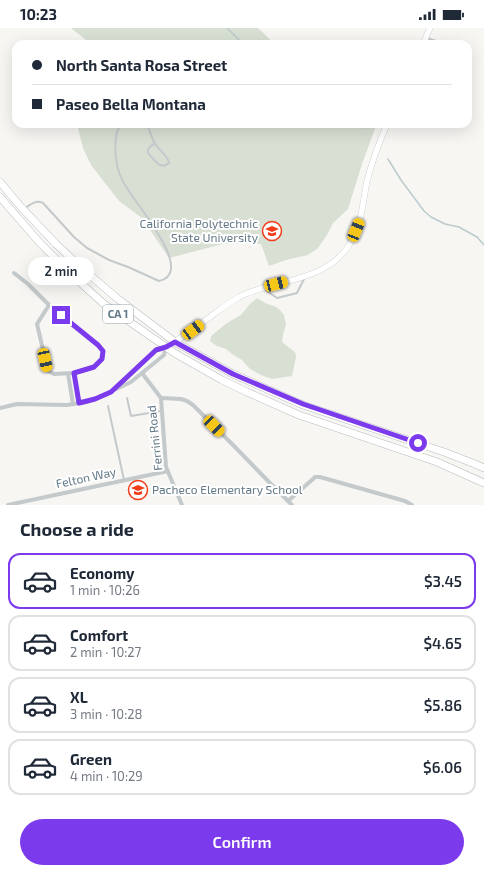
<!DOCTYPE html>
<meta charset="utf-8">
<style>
:root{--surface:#fff;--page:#f6f6f7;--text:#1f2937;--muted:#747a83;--line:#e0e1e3;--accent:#7c3aed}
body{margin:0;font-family:"Exo 2",sans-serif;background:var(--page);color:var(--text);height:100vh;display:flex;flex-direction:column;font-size:15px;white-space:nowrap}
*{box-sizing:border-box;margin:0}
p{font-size:13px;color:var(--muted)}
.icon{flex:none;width:22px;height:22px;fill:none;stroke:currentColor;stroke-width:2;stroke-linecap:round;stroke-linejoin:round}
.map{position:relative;height:477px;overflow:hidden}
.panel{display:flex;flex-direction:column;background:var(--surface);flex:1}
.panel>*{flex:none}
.hud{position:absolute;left:12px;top:12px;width:460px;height:88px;border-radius:12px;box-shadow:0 4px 16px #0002;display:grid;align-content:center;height:88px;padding:0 20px;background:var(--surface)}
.end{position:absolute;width:18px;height:18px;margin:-9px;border:5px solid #7c3aed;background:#fff;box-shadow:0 0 0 2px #fff}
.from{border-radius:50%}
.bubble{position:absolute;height:28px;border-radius:14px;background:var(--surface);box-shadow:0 4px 16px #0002;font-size:13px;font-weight:600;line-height:28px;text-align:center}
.car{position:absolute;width:12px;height:24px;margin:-12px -6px;border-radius:5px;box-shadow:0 0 3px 1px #0007;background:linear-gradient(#f5c518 24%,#345 0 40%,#f5c518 0 76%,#345 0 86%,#f5c518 0)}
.hud b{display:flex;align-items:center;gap:14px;height:38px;font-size:15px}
.hud b+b{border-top:1px solid var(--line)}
.hud i{width:10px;height:10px;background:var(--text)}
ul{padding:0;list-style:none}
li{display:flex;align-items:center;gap:12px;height:56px;margin:0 8px 6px;padding:0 12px;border:2px solid var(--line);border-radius:12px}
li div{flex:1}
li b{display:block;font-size:15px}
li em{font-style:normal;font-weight:600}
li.selected{border-color:var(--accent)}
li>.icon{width:36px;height:36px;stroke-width:1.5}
h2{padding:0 20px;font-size:18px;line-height:48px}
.primary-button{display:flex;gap:8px;margin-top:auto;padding:8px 20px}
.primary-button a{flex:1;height:46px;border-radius:24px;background:var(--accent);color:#fff;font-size:16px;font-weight:600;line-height:46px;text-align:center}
.status{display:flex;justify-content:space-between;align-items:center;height:28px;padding:0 20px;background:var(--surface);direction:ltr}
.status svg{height:11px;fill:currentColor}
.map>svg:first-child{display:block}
.green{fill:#d8dfd3}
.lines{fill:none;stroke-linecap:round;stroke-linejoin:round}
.stream{stroke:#bccacd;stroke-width:1.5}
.secondary-casing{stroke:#b8bec2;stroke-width:6}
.highway-casing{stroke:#b8bcbf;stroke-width:8}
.lane{stroke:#c4c9cc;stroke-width:2}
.street{stroke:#c4c9cc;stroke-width:4}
.secondary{stroke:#fff;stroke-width:5.5}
.highway{stroke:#fff;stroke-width:7}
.route{stroke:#7c3aed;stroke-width:5}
.labels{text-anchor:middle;stroke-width:4;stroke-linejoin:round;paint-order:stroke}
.shield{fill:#fff;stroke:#92a1ab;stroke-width:1}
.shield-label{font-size:11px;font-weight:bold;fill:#637987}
.poi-label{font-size:12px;fill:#637987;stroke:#fff;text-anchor:end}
.street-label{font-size:12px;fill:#637987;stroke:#fff}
</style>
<div class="status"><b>10:23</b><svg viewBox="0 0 49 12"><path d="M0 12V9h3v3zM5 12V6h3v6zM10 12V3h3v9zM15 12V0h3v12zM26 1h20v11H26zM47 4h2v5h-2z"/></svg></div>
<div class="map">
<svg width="484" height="477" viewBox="0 0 484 477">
<rect width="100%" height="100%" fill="#f7f6f3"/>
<g class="green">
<polygon points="71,0 258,0 275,16 83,16 86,12"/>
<polygon points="77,96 374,96 376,98 362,136 348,181 333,195 327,207 318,220 308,227 286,232 269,238 261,216 223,216 169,230 142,190 119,173 91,137 83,120"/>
<polygon points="257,270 267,276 274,278 279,281 284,287 286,296 283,307 282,314 295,324 296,329 292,348 272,351 261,347 250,341 242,332 232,326 226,321 217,318 210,313 211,308 227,295 241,287 250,276"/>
</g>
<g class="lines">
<g class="stream">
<polyline points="227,0 243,16"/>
<polyline points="361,96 364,100"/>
<polyline points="388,131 401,152 424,183 431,189 445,196 459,199 477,209 484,217"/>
</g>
<defs>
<g id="secondary">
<polyline points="423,16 430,0"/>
<path d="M166 319C183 309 198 298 214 286 222 280 230 274 239 269 276 250 330 255 352 212 362 194 363 173 367 153 372 133 379 115 387 96"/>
</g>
<g id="highway">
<polyline points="0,154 21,179 56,216 85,243 118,271 175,314 233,346 303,377 444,424 475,436 484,440"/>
<polyline points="0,169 39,214 73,248 104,276 176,326 222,352 247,364 299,387 437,434 484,455"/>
</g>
</defs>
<use href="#secondary" class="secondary-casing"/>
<use href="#highway" class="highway-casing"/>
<g class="lane">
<polyline points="427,10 439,14"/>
<path d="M146 96C150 101 151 108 154 114 158 122 168 127 169 135 160 143 154 131 148 125 147 120 151 118 155 115"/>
<path d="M24 181C30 177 36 171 43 175L74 209 87 220 109 232 128 239 159 253C196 245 137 177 129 163 125 158 122 152 120 147 115 134 114 117 117 104 118 101 120 99 121 96"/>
<polyline points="264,261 277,270 297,265 304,251"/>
<polyline points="127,370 131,388 161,383"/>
<polyline points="108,378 124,452"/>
</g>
<g class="street">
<polyline points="14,245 28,256 49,277"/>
<polygon points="49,277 98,317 103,323 102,331 94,339 74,345 54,346 48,343 37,296"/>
<polyline points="74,345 79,375"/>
<polyline points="142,345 161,370 166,439 182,477"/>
<polyline points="68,346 73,376"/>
<polyline points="116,360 156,322 166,319"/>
<polyline points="161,370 181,371 187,373 193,377 235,419 270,455 292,477"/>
<polyline points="0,380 17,376 67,377 87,374 95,371 131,354 164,327 166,319"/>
<polyline points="288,473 313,451 315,449 320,449 405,473 412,477"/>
<polyline points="8,477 168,443"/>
</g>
<use href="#secondary" class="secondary"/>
<use href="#highway" class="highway"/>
</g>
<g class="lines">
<polyline class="route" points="61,287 98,317 103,323 102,331 94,339 74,345 79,375 95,371 111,364 156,322 166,319 175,314 233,346 303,376 418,415"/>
</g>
<defs>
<symbol id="university-ring" viewBox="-11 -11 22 22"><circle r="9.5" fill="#fff" stroke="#f23b18" stroke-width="1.5"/><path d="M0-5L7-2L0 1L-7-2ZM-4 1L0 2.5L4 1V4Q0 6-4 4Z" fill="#f23b18"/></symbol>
<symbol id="school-ring" viewBox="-11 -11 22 22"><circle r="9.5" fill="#fff" stroke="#f23b18" stroke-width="1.5"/><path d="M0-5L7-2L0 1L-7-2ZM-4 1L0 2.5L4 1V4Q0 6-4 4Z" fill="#f23b18"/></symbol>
</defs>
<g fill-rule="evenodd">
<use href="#university-ring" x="261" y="192" width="22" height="22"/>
<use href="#school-ring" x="127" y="451" width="22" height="22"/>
</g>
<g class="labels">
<rect class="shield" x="103" y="277" width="30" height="18" rx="3"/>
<g class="shield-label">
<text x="118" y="290">CA 1</text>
</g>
<g class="poi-label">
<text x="258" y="200">California Polytechnic<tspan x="258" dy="14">State University</tspan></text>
<text x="152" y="466" text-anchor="start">Pacheco Elementary School</text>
</g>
<g class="street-label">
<text transform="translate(155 410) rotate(-96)" y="4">Ferrini Road</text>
<text transform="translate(86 450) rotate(-12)" y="4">Felton Way</text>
</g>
</g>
</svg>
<i class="end from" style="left:418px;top:415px"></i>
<i class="end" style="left:61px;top:287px"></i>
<div class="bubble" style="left:28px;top:229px;width:66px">2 min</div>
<i class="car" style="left:356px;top:202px;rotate:22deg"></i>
<i class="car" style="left:276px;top:256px;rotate:76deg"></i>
<i class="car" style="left:193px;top:302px;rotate:54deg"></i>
<i class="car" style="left:45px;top:332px;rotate:168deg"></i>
<i class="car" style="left:214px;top:398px;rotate:135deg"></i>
<div class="hud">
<b><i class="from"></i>North Santa Rosa Street</b>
<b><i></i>Paseo Bella Montana</b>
</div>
</div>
<section class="panel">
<h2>Choose a ride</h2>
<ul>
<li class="selected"><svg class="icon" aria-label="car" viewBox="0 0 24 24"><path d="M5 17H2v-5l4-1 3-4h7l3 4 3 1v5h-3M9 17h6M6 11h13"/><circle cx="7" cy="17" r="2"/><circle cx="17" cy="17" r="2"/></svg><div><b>Economy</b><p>1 min · 10:26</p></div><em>$3.45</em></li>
<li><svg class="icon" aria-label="car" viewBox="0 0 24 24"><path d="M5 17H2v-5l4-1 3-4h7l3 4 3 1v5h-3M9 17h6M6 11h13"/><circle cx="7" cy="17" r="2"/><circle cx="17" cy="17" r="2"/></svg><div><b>Comfort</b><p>2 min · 10:27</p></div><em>$4.65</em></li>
<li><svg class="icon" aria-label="car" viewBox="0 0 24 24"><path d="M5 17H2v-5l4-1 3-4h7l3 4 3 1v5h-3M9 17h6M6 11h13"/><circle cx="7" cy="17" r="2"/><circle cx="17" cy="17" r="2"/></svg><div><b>XL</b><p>3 min · 10:28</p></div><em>$5.86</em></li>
<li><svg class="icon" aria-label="car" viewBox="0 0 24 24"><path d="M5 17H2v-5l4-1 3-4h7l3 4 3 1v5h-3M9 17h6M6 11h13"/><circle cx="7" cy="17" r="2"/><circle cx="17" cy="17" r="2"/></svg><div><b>Green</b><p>4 min · 10:29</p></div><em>$6.06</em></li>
</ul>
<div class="primary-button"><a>Confirm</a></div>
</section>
